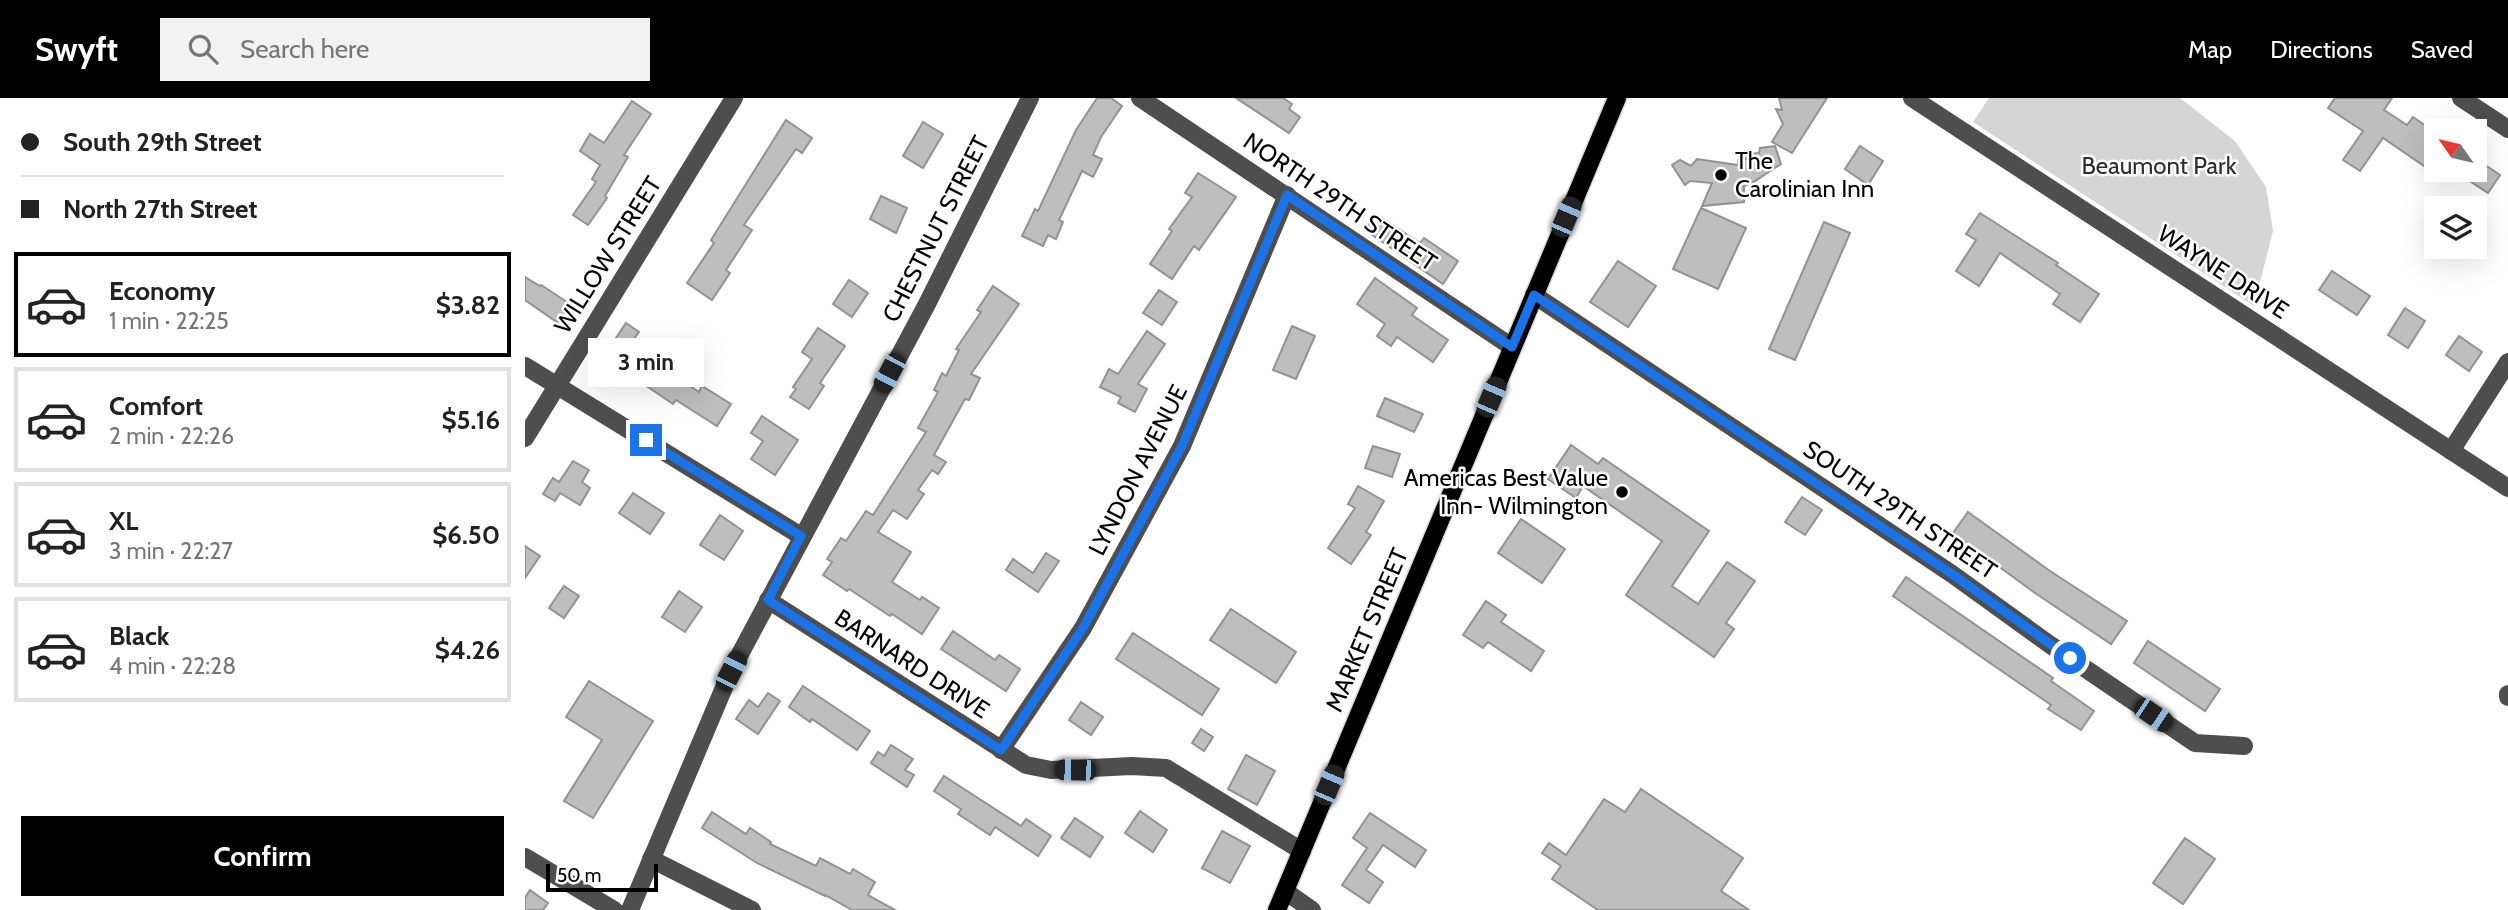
<!DOCTYPE html>
<meta charset="utf-8">
<style>
:root{--surface:#fff;--page:#f2f2f2;--text:#222;--muted:#767676;--line:#e0e0e0;--accent:#000}
body{margin:0;font-family:Cabin,sans-serif;background:var(--page);color:var(--text);height:100vh;display:flex;flex-direction:column;font-size:26px;white-space:nowrap}
*{box-sizing:border-box;margin:0}
p{font-size:23px;color:var(--muted)}
.icon{flex:none;width:38px;height:38px;fill:none;stroke:currentColor;stroke-width:2;stroke-linecap:round;stroke-linejoin:round}
.map{position:relative;flex:1;overflow:hidden}
.drawer{display:flex;flex-direction:column;background:var(--surface);width:525px}
.drawer>*{flex:none}
.top-card{display:grid;align-content:center;height:154px;padding:0 21px;background:var(--surface)}
.needle{width:46px;rotate:304deg}
.fabs{position:absolute;left:1899px;top:21px;display:grid;gap:14px}
.fabs a{display:grid;place-items:center;width:63px;height:63px;border-radius:0px;background:var(--surface);box-shadow:0 7px 28px #0002;font-size:35px}
.scale{position:absolute;left:21px;bottom:18px;width:112px;box-sizing:border-box;padding-left:7px;border:4px solid #000;border-top:0;font-size:19px;line-height:24px;white-space:nowrap;color:#000;-webkit-text-stroke:5px #fff;paint-order:stroke}
.end{position:absolute;width:32px;height:32px;margin:-16px;border:9px solid #1a73e8;background:#fff;box-shadow:0 0 0 4px #fff}
.from{border-radius:50%}
.bubble{position:absolute;height:49px;border-radius:0px;background:var(--surface);box-shadow:0 7px 28px #0002;font-size:23px;font-weight:700;line-height:49px;text-align:center}
.car{position:absolute;width:21px;height:42px;margin:-21px -10px;border-radius:9px;box-shadow:0 0 5px 2px #0007;background:linear-gradient(#222 24%,#8ab4d8 0 40%,#222 0 76%,#8ab4d8 0 86%,#222 0)}
.top-card b{display:flex;align-items:center;gap:24px;height:66px;font-size:26px}
.top-card b+b{border-top:2px solid var(--line)}
.top-card i{width:18px;height:18px;background:var(--text)}
ul{padding:0;list-style:none}
li{display:flex;align-items:center;gap:21px;height:105px;margin:0 14px 10px;padding:0 7px;border:4px solid var(--line);border-radius:0px}
li div{flex:1}
li b{display:block;font-size:26px}
li em{font-style:normal;font-weight:700}
li.current{border-color:var(--accent)}
li>.icon{width:63px;height:63px;stroke-width:1.5}
.primary-button{display:flex;gap:14px;margin-top:auto;padding:14px 21px}
.primary-button a{flex:1;height:80px;border-radius:0px;background:var(--accent);color:#fff;font-size:28px;font-weight:700;line-height:80px;text-align:center}
header{display:flex;align-items:center;gap:42px;box-sizing:border-box;height:98px;padding:0 35px;background:var(--accent);color:#fff}
header strong{font-size:33px}
nav{display:flex;gap:38px;margin-inline-start:auto;font-size:24px}
.search{width:490px;height:63px;background:var(--page);display:flex;align-items:center;gap:18px;box-sizing:border-box;padding:0 24px;border-radius:0px;color:var(--muted);font-size:26px}
main{display:flex;flex:1;min-height:0}
.map>svg:first-child{display:block}
.green{fill:#d5d5d5}
.building{fill:#bebebe;stroke:#929292;stroke-width:2}
.lines{fill:none;stroke-linecap:round;stroke-linejoin:round}
.major-casing{stroke:#dbdbdb;stroke-width:21}
.minor{stroke:#4e4e4e;stroke-width:18}
.major{stroke:#000;stroke-width:18}
.route{stroke:#1a73e8;stroke-width:9}
.poi-dot{fill:#000;stroke:#fff;stroke-width:2.5}
.labels{text-anchor:middle;stroke-width:5;stroke-linejoin:round;paint-order:stroke}
.poi-label{font-size:24px;fill:#000;stroke:#fff;text-anchor:start}
.park-label{font-size:24px;fill:#2c2c2c;stroke:#fff}
.street-label{font-size:24px;fill:#000;stroke:#fff}
</style>
<header>
<strong>Swyft</strong>
<div class="search"><svg class="icon" aria-label="search" viewBox="0 0 24 24"><circle cx="10" cy="10" r="6"/><path d="M15 15l6 6"/></svg>Search here</div>
<nav><a>Map</a><a>Directions</a><a>Saved</a></nav>
</header>
<main>
<section class="drawer">
<div class="top-card">
<b><i class="from"></i>South 29th Street</b>
<b><i></i>North 27th Street</b>
</div>
<ul>
<li class="current"><svg class="icon" aria-label="car" viewBox="0 0 24 24"><path d="M5 17H2v-5l4-1 3-4h7l3 4 3 1v5h-3M9 17h6M6 11h13"/><circle cx="7" cy="17" r="2"/><circle cx="17" cy="17" r="2"/></svg><div><b>Economy</b><p>1 min · 22:25</p></div><em>$3.82</em></li>
<li><svg class="icon" aria-label="car" viewBox="0 0 24 24"><path d="M5 17H2v-5l4-1 3-4h7l3 4 3 1v5h-3M9 17h6M6 11h13"/><circle cx="7" cy="17" r="2"/><circle cx="17" cy="17" r="2"/></svg><div><b>Comfort</b><p>2 min · 22:26</p></div><em>$5.16</em></li>
<li><svg class="icon" aria-label="car" viewBox="0 0 24 24"><path d="M5 17H2v-5l4-1 3-4h7l3 4 3 1v5h-3M9 17h6M6 11h13"/><circle cx="7" cy="17" r="2"/><circle cx="17" cy="17" r="2"/></svg><div><b>XL</b><p>3 min · 22:27</p></div><em>$6.50</em></li>
<li><svg class="icon" aria-label="car" viewBox="0 0 24 24"><path d="M5 17H2v-5l4-1 3-4h7l3 4 3 1v5h-3M9 17h6M6 11h13"/><circle cx="7" cy="17" r="2"/><circle cx="17" cy="17" r="2"/></svg><div><b>Black</b><p>4 min · 22:28</p></div><em>$4.26</em></li>
</ul>
<div class="primary-button"><a>Confirm</a></div>
</section>
<div class="map">
<svg width="1983" height="812" viewBox="0 0 1983 812">
<rect width="100%" height="100%" fill="#fff"/>
<polygon class="green" points="1464,0 1655,0 1710,43 1741,89 1748,133 1729,208 1448,24"/>
<g class="building">
<polygon points="572,0 586,0 597,8 576,39 568,57 577,61 568,79 557,73 534,122 538,124 531,141 523,137 518,148 497,138 510,111 513,113 551,32"/>
<polygon points="711,0 758,0 767,6 764,11 775,19 764,35"/>
<polygon points="1254,0 1302,0 1267,55 1247,44 1258,26 1251,11 1257,12"/>
<polygon points="1810,0 1867,0 1859,12 1882,27 1888,19 1911,35 1911,63 1905,72 1858,40 1835,73 1818,62 1838,33 1803,10"/>
<polygon points="107,3 126,16 99,57 103,59 80,98 82,100 63,127 48,117 71,84 67,81 75,67 55,53 65,36 79,45"/>
<polygon points="261,22 287,40 277,55 271,51 219,127 227,132 201,172 205,175 187,202 162,185 189,145 186,142"/>
<polygon points="398,24 418,36 398,70 378,58"/>
<polygon points="1250,48 1256,66 1227,85 1219,88 1219,104 1177,108 1187,85 1165,83 1160,87 1147,67 1155,62 1166,68 1172,61 1213,67 1213,62 1221,61 1222,56 1234,55 1235,50"/>
<polygon points="1335,48 1358,63 1343,87 1320,71"/>
<polygon points="1950,60 1975,77 1963,95 1928,72 1950,72"/>
<polygon points="673,75 711,99 674,152 669,148 647,181 625,166 647,133 644,131 667,99 660,95"/>
<polygon points="356,98 382,110 371,135 345,121"/>
<polygon points="1176,110 1221,130 1193,191 1148,171"/>
<polygon points="1455,115 1533,165 1531,167 1574,196 1555,224 1528,206 1535,196 1475,155 1454,188 1431,173 1451,142 1441,136"/>
<polygon points="851,116 895,145 899,140 933,163 918,186 840,132"/>
<polygon points="1299,124 1325,135 1270,262 1244,251"/>
<polygon points="1093,163 1131,188 1103,229 1065,204"/>
<polygon points="1807,173 1845,198 1832,217 1794,192"/>
<polygon points="0,179 15,188 16,187 48,208 36,227 0,202"/>
<polygon points="850,180 892,210 887,217 923,242 908,264 872,239 866,248 852,238 860,226 832,206"/>
<polygon points="324,182 343,195 327,219 308,206"/>
<polygon points="468,188 494,206 446,276 455,280 444,302 440,301 409,357 421,364 413,376 407,372 393,392 399,396 382,421 368,412 353,434 386,454 367,484 395,502 397,499 414,510 397,536 367,516 365,518 324,491 322,493 298,477 307,464 302,461 316,440 321,443 341,413 348,417 401,334 393,330 413,294 409,292 417,275 421,278 434,252 431,251 456,214 452,212"/>
<polygon points="634,192 652,204 637,227 618,215"/>
<polygon points="1880,210 1900,223 1883,250 1863,237"/>
<polygon points="101,225 114,234 106,245 123,257 122,259 174,294 177,288 206,306 192,328 151,302 148,306 108,279 106,282 91,271 95,265 81,255"/>
<polygon points="767,228 790,238 771,281 748,272"/>
<polygon points="293,230 320,248 295,285 299,288 284,311 265,299 271,291 268,289 287,261 277,254"/>
<polygon points="622,233 640,246 613,286 622,291 610,314 593,305 596,299 575,289 584,271 593,276"/>
<polygon points="1934,238 1957,254 1944,273 1921,257"/>
<polygon points="860,300 898,316 889,334 852,318"/>
<polygon points="237,318 273,342 250,377 226,361 238,343 226,335"/>
<polygon points="1046,347 1073,366 1078,360 1184,433 1147,488 1173,506 1202,464 1230,483 1201,525 1209,531 1189,559 1101,497 1137,443 1058,388 1051,400 1023,381"/>
<polygon points="848,348 875,356 867,379 840,370"/>
<polygon points="48,363 64,372 57,384 65,390 55,407 35,395 30,403 18,396 28,380 34,384"/>
<polygon points="833,388 859,403 841,434 846,437 826,466 803,450 830,410 823,406"/>
<polygon points="108,395 139,415 125,436 94,415"/>
<polygon points="1277,399 1297,412 1280,437 1260,424"/>
<polygon points="1443,414 1525,473 1602,523 1586,546 1510,495 1428,435"/>
<polygon points="195,417 218,433 199,462 175,447"/>
<polygon points="996,421 1040,451 1017,485 973,455"/>
<polygon points="0,448 15,458 0,480"/>
<polygon points="521,455 534,463 513,494 481,472 488,461 508,475"/>
<polygon points="1381,479 1528,580 1526,583 1569,613 1556,632 1523,611 1526,607 1368,498"/>
<polygon points="39,488 54,498 39,520 24,510"/>
<polygon points="154,493 177,509 160,534 137,519"/>
<polygon points="961,503 981,517 976,524 1019,553 1006,573 963,544 958,550 938,537"/>
<polygon points="706,511 771,554 751,585 685,542"/>
<polygon points="428,533 470,562 474,557 495,571 481,593 416,551"/>
<polygon points="608,535 694,591 677,617 591,561"/>
<polygon points="1623,543 1695,591 1680,613 1609,565"/>
<polygon points="64,583 128,623 68,720 39,703 77,642 41,619"/>
<polygon points="278,588 345,633 332,652 287,621 285,624 264,609"/>
<polygon points="243,595 255,603 233,636 211,621 224,602 233,609"/>
<polygon points="556,604 578,619 566,637 544,622"/>
<polygon points="676,631 688,639 679,653 667,645"/>
<polygon points="366,647 388,661 380,672 389,677 382,689 346,665 353,654 359,658"/>
<polygon points="721,657 750,673 732,707 703,691"/>
<polygon points="419,678 496,728 501,721 526,738 513,758 470,729 465,737 433,716 436,711 409,693"/>
<polygon points="1116,691 1218,760 1196,793 1224,812 1073,812 1027,781 1036,768 1017,755 1024,745 1041,757 1079,701 1100,714"/>
<polygon points="615,713 642,732 628,754 600,735"/>
<polygon points="187,714 221,736 225,730 246,744 245,746 291,768 295,760 325,776 328,771 350,784 343,797 370,812 327,812 300,797 300,798 232,765 177,730"/>
<polygon points="845,715 901,752 890,769 858,747 841,772 858,784 844,805 817,787 842,750 828,740"/>
<polygon points="550,720 578,739 565,759 536,740"/>
<polygon points="697,733 725,748 705,785 677,770"/>
<polygon points="1660,740 1690,761 1658,806 1628,785"/>
<polygon points="5,792 23,805 18,812 0,812 0,800"/>
</g>
<g class="lines">
<defs>
<polyline id="major" points="752,812 1092,0"/>
</defs>
<use href="#major" class="major-casing"/>
<g class="minor">
<polyline points="615,0 987,249"/>
<polyline points="1387,0 1983,390"/>
<polyline points="1936,0 1983,31"/>
<polyline points="1009,197 1427,476 1524,546 1670,645 1719,648"/>
<polyline points="0,268 276,438"/>
<polyline points="0,340 209,0"/>
<polyline points="1926,353 1983,264"/>
<polyline points="243,502 501,667 526,672 607,668 641,670 777,753"/>
<polyline points="1983,596 1983,599"/>
<polyline points="476,652 558,530 657,348 762,97"/>
<polyline points="0,759 89,812"/>
<polyline points="126,761 227,812"/>
<polyline points="760,793 787,812"/>
<polyline points="105,812 206,573 402,206 505,0"/>
</g>
<use href="#major" class="major"/>
</g>
<g class="lines">
<polyline class="route" points="121,342 276,438 243,502 476,652 558,530 657,348 762,97 987,249 1009,197 1427,476 1545,560"/>
</g>
<g class="poi-dot">
<circle cx="1196" cy="77" r="7"/>
<circle cx="1097" cy="394" r="7"/>
</g>
<g class="labels">
<g class="poi-label">
<text x="1210" y="71">The<tspan x="1210" dy="28">Carolinian Inn</tspan></text>
<text x="1083" y="388" text-anchor="end">Americas Best Value<tspan x="1083" dy="28">Inn- Wilmington</tspan></text>
</g>
<g class="park-label">
<text x="1634" y="76">Beaumont Park</text>
</g>
<g class="street-label">
<text transform="translate(815 104) rotate(34)" y="8">NORTH 29TH STREET</text>
<text transform="translate(411 131) rotate(-63)" y="8">CHESTNUT STREET</text>
<text transform="translate(83 157) rotate(-58)" y="8">WILLOW STREET</text>
<text transform="translate(1698 174) rotate(33)" y="8">WAYNE DRIVE</text>
<text transform="translate(613 372) rotate(-63)" y="8">LYNDON AVENUE</text>
<text transform="translate(1375 412) rotate(34)" y="8">SOUTH 29TH STREET</text>
<text transform="translate(842 532) rotate(-67)" y="8">MARKET STREET</text>
<text transform="translate(387 566) rotate(33)" y="8">BARNARD DRIVE</text>
</g>
</g>
</svg>
<div class="fabs">
<a><svg class="needle" viewBox="-14 -14 28 28"><path d="M0-13l5 13h-10z" fill="#e53935"/><path d="M0 13l5-13h-10z" fill="#767676"/></svg></a>
<a><svg class="icon" aria-label="layers" viewBox="0 0 24 24"><path d="M12 4l9 5-9 5-9-5zM3 14l9 5 9-5"/></svg></a>
</div>
<div class="scale">50 m</div>
<i class="end from" style="left:1545px;top:560px"></i>
<i class="end" style="left:121px;top:342px"></i>
<div class="bubble" style="left:63px;top:240px;width:116px">3 min</div>
<i class="car" style="left:1041px;top:119px;rotate:23deg"></i>
<i class="car" style="left:364px;top:275px;rotate:208deg"></i>
<i class="car" style="left:966px;top:299px;rotate:23deg"></i>
<i class="car" style="left:206px;top:573px;rotate:27deg"></i>
<i class="car" style="left:1628px;top:617px;rotate:124deg"></i>
<i class="car" style="left:550px;top:672px;rotate:271deg"></i>
<i class="car" style="left:804px;top:687px;rotate:23deg"></i>
</div>
</main>
